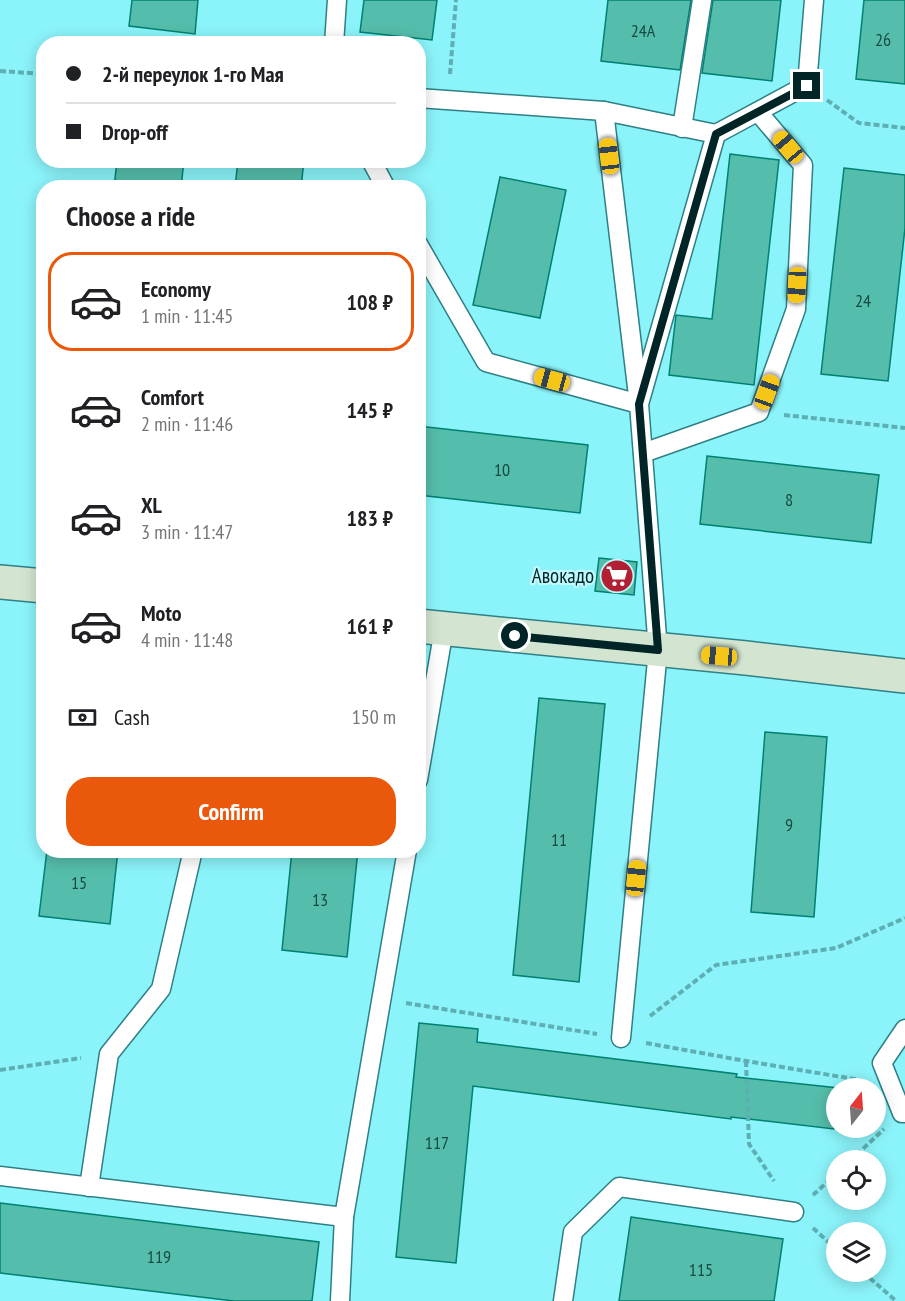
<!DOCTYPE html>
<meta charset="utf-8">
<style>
:root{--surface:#fff;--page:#f2f2f2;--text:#202124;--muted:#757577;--line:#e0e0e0;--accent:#ea580c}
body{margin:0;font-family:"PT Sans Narrow",sans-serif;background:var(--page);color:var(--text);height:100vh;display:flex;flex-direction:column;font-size:22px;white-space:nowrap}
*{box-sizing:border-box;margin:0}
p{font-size:20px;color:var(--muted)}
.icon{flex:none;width:33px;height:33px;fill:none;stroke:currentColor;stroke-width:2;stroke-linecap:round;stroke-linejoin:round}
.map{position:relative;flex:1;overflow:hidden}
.details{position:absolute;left:36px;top:180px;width:390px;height:678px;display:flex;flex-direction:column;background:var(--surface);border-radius:24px;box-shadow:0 3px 15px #0003}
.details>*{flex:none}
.banner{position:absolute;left:36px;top:36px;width:390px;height:132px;border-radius:24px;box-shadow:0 3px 15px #0003;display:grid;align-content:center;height:132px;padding:0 30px;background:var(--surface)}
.needle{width:39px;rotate:17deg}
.buttons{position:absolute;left:826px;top:1078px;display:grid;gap:12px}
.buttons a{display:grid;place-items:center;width:60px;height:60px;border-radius:50%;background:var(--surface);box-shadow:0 3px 15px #0003;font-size:30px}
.end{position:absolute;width:27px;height:27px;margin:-14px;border:8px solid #012426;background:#fff;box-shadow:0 0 0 3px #fff}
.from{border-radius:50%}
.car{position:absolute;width:18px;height:36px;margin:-18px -9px;border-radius:8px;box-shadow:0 0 4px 2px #0007;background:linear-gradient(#f5c518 24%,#345 0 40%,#f5c518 0 76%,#345 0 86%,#f5c518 0)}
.banner b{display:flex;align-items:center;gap:21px;height:57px;font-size:22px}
.banner b+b{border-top:2px solid var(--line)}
.banner i{width:15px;height:15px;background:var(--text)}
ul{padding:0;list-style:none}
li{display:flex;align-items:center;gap:18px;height:99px;margin:0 12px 9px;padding:0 18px;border:3px solid transparent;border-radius:24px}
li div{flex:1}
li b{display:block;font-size:22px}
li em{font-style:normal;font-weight:600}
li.on{border-color:var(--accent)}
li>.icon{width:54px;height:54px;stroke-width:1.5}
h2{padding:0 30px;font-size:27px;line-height:72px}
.pay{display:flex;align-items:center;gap:15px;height:66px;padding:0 30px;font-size:22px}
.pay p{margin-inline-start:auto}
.cta{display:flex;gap:12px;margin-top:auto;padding:12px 30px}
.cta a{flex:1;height:69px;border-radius:24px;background:var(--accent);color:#fff;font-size:24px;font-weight:600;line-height:69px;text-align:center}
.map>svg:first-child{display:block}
.building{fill:#55bdab;stroke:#018172;stroke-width:1.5}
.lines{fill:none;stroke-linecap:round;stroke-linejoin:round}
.lane-casing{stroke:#2e8085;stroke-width:21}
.secondary-casing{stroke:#2e8085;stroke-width:36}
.path{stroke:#5dafb3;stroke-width:4;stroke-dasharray:6 3;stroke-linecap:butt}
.lane{stroke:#fff;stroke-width:18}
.secondary{stroke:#d3e5d0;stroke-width:33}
.route{stroke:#012426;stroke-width:8}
.labels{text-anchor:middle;stroke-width:4.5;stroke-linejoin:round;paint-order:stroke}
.number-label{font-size:18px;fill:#164a47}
.poi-label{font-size:21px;fill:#012426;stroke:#bff9fd;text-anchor:end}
</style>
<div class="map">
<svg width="905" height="1301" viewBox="0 0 905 1301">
<rect width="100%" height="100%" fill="#8bf4fa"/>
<g class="building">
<polygon points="132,0 198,0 195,34 129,26"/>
<polygon points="364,0 437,0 432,40 360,32"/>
<polygon points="608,0 691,0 680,70 601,61"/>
<polygon points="713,0 781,0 772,81 702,73"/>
<polygon points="864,0 905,0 905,84 856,79"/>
<polygon points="730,154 779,160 754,385 669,375 676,315 712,319"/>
<polygon points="117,160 184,160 181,188 114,188"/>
<polygon points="238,160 304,160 301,188 235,188"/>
<polygon points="844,168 905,175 905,228 888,381 821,374"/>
<polygon points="500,177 566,190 540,318 473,305"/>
<polygon points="418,426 588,445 580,513 418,495"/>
<polygon points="707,456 879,475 871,543 700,524"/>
<polygon points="599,558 637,562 634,595 595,591"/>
<polygon points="539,698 605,704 579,982 513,975"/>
<polygon points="765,732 827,737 814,917 751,912"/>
<polygon points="47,850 118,850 110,924 39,916"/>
<polygon points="292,850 358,850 347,957 282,950"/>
<polygon points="419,1023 478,1029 477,1042 737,1074 736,1077 839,1088 837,1089 834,1129 731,1117 731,1119 473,1086 456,1263 396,1257"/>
<polygon points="0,1203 319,1242 312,1301 234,1301 0,1273"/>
<polygon points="631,1217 783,1239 774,1301 619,1301"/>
</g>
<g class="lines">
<defs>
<g id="lane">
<polyline points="334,44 337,0"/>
<polyline points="418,98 604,111"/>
<polyline points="682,128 702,0"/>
<polyline points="716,134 807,85 814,0"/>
<polyline points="371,160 386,188"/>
<polyline points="418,244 486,362 639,404 604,111 716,134 639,404 658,650 621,1038"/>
<polyline points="643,453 759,412 796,309 803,165 758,112"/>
<polyline points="418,780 444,629"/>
<polyline points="905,1029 882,1063 902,1113 905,1113"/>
<polyline points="0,1176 344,1217 340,1301"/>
<polyline points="89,1187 109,1054 161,989 193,850"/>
<polyline points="344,1217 407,850"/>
<polyline points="563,1301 573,1232 619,1187 794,1212"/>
</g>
<g id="secondary">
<polyline points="0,582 44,586"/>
<polyline points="418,626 746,658 905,676"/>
</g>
</defs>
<use href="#lane" class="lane-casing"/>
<use href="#secondary" class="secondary-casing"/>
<g class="path">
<polyline points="0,71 44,74"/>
<polyline points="450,74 456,0"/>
<polyline points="827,100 859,123 905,128"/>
<polyline points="784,415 905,428"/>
<polyline points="406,1003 597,1034"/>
<polyline points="650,1016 716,965 836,948 905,918"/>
<polyline points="646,1043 746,1061 860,1080"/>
<polyline points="746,1061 749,1144 774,1181"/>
<polyline points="0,1070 81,1058"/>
<polyline points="850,1161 884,1129"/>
<polyline points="813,1195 837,1173"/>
<polyline points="813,1228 837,1250"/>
<polyline points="863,1272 896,1301"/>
</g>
<use href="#lane" class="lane"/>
<use href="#secondary" class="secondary"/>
</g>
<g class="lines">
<polyline class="route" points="515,636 658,650 639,404 716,134 807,86"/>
</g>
<defs>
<symbol id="supermarket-disc" viewBox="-11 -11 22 22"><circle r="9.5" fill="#b21f33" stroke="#bff9fd"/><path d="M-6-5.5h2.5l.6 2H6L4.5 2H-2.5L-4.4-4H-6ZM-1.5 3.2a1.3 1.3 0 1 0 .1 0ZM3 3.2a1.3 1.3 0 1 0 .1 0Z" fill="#fff"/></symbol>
</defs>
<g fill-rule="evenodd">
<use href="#supermarket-disc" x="598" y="557" width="38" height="38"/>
</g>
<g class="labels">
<g class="number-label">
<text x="643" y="37">24А</text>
<text x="883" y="46">26</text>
<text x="863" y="307">24</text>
<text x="502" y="476">10</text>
<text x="789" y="506">8</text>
<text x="789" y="831">9</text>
<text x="559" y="846">11</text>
<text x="79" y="889">15</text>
<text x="320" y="906">13</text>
<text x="437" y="1149">117</text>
<text x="159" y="1263">119</text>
<text x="701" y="1276">115</text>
</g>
<g class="poi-label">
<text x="594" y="583">Авокадо</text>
</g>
</g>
</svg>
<div class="buttons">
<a><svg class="needle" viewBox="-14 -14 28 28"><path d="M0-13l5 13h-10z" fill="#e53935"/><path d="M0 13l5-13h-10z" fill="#757577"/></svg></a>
<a><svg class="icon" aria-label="locate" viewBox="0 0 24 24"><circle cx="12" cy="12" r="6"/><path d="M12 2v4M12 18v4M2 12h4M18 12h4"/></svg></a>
<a><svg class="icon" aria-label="layers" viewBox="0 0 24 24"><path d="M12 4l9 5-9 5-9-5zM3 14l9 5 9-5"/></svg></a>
</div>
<i class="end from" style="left:515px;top:636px"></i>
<i class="end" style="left:807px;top:86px"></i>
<i class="car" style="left:788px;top:147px;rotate:320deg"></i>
<i class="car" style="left:609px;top:156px;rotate:353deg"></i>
<i class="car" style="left:797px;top:285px;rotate:183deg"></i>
<i class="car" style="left:552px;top:380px;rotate:285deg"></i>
<i class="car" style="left:767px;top:392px;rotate:20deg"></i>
<i class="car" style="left:719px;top:656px;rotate:275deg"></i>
<i class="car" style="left:636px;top:878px;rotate:6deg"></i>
<div class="banner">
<b><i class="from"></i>2-й переулок 1-го Мая</b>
<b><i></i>Drop-off</b>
</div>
<section class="details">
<h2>Choose a ride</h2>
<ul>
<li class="on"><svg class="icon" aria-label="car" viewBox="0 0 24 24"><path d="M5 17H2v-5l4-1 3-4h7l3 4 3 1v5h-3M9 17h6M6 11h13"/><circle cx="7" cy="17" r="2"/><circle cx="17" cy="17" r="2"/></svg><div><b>Economy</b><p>1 min · 11:45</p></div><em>108 ₽</em></li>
<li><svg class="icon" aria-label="car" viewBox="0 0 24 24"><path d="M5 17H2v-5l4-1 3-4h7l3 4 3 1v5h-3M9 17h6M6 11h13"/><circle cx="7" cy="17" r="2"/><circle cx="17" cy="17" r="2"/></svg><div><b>Comfort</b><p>2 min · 11:46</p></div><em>145 ₽</em></li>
<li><svg class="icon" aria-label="car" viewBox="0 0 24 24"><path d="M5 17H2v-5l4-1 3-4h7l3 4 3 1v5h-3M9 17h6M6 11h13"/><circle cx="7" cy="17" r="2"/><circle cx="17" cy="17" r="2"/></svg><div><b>XL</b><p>3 min · 11:47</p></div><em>183 ₽</em></li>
<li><svg class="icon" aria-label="car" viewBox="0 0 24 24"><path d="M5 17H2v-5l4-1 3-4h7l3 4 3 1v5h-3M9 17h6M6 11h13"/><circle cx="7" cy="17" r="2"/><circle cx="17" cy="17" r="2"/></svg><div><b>Moto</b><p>4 min · 11:48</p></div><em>161 ₽</em></li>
</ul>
<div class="pay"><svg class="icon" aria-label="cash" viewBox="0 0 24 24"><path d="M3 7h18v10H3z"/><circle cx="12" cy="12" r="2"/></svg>Cash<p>150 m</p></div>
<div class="cta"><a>Confirm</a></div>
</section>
</div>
